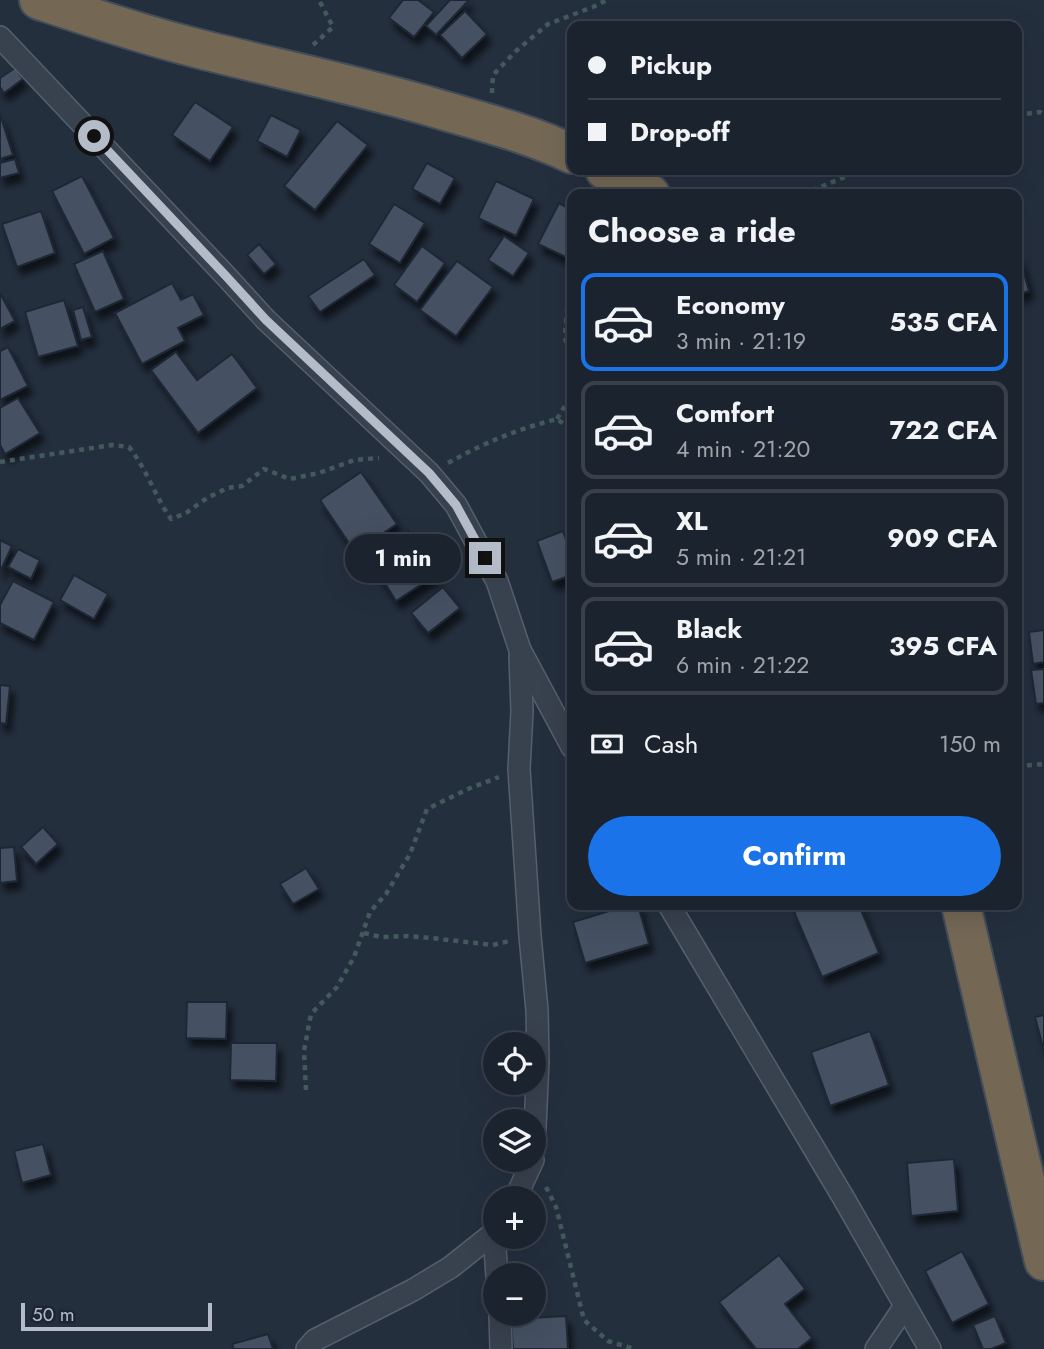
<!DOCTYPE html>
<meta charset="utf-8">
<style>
:root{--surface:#1b232e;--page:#282f3a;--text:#f1f3f6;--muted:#a0a4aa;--line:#39404a;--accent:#1a73e8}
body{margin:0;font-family:Jost,sans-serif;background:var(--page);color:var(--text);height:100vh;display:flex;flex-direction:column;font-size:26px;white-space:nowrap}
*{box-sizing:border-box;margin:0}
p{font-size:23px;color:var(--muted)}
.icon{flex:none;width:38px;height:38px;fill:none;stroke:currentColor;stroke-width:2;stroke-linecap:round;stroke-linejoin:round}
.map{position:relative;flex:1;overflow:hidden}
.sheet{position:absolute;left:567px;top:189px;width:455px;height:721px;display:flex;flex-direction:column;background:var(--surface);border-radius:14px;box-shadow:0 7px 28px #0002,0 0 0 2px var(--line)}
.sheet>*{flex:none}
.top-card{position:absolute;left:567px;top:21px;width:455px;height:154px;border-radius:14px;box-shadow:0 7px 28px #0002,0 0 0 2px var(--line);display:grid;align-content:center;height:154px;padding:0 21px;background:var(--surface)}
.tools{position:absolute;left:483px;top:1032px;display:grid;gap:14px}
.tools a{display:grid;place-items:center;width:63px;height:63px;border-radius:50%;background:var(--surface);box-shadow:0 7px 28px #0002,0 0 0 2px var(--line);font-size:35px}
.scale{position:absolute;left:21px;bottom:18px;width:191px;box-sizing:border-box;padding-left:7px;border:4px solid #b4bcc9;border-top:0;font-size:19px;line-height:24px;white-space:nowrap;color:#b4bcc9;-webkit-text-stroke:5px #1d2633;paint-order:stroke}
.end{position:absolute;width:32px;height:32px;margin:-16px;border:9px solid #b4bcc9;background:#111;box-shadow:0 0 0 4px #111}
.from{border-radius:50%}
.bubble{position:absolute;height:49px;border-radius:24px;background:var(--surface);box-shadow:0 7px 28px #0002,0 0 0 2px var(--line);font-size:23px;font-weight:700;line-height:49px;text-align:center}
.top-card b{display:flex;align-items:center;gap:24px;height:66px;font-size:26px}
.top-card b+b{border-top:2px solid var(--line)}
.top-card i{width:18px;height:18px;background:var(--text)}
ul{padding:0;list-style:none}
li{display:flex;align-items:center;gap:21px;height:98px;margin:0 14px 10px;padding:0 7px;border:4px solid var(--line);border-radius:14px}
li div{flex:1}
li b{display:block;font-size:26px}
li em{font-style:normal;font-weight:700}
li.selected{border-color:var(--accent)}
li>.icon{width:63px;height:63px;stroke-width:1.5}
h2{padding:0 21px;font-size:32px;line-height:84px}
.pay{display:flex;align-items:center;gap:18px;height:77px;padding:0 21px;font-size:26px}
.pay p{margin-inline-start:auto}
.primary-button{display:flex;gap:14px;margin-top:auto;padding:14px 21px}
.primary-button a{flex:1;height:80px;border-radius:42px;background:var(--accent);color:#fff;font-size:28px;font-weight:700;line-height:80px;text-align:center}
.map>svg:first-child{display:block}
.building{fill:#455162;stroke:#1f2835;stroke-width:2;filter:url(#shadow)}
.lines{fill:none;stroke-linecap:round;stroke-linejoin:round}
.street-casing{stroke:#565f6c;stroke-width:24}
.highway-casing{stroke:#434c59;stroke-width:42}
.path{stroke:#44595c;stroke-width:4.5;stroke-dasharray:5 5;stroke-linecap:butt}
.street{stroke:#38414e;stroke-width:21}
.highway{stroke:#746855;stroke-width:38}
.route{stroke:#b4bcc9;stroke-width:9}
</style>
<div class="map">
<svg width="1044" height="1349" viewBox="0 0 1044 1349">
<defs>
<filter id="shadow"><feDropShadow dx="4.5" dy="8" stdDeviation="3.5" flood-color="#0009"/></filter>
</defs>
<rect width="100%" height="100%" fill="#242f3e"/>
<g class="building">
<polygon points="403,0 418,0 434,12 414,37 389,18"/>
<polygon points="450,0 469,0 436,35 426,26"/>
<polygon points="465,11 487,34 462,58 440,35"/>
<polygon points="15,68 23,79 4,93 0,87 0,78"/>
<polygon points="195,102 233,127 210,161 172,135"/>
<polygon points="0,114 13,155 0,159"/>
<polygon points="271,115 301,130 287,157 257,141"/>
<polygon points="337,121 368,145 315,210 284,186"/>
<polygon points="15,159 19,173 0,178 0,163"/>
<polygon points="427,163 455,178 440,204 412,189"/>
<polygon points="82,176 114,238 84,254 52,191"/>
<polygon points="496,181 534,199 516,236 478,218"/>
<polygon points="559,203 572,210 572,260 538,244"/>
<polygon points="394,204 425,223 400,263 369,244"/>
<polygon points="41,211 55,253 17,267 2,224"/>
<polygon points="504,236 529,253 513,276 488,260"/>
<polygon points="259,244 276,264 264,274 247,255"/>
<polygon points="422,246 445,263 417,302 394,285"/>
<polygon points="103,251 124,299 95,312 74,264"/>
<polygon points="1019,256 1029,291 1017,295 1017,257"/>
<polygon points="364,259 375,275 320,312 308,296"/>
<polygon points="457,261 493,287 456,336 420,310"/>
<polygon points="172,283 181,300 193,294 204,315 178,328 185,341 142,364 115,313"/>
<polygon points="0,293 15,321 0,329"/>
<polygon points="64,300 78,346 38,357 25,312"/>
<polygon points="83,307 92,337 81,340 73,310"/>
<polygon points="8,347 28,386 0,400 0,351"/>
<polygon points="176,352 197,380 232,354 257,388 198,433 151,370"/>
<polygon points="18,398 40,433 5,454 0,445 0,408"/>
<polygon points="361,472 397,524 355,552 320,500"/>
<polygon points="408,530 437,574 396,601 368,556"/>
<polygon points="563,531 572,556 572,575 552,582 537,541"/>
<polygon points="0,540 12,546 0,572"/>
<polygon points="18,549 40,560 31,579 8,567"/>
<polygon points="74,575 108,594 94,619 60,600"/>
<polygon points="13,581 54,602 34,640 0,623 0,605"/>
<polygon points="443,587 460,608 428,633 411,613"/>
<polygon points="1044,630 1044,662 1033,664 1029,632"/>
<polygon points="1044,669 1044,703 1036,704 1031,670"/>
<polygon points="0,685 10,686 6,724 0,723"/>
<polygon points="43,827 58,844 36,864 21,847"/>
<polygon points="14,847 17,881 0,883 0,848"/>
<polygon points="306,868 319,889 293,904 280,884"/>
<polygon points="629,905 638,905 649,944 585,963 573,922"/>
<polygon points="812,905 859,905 879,953 822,977 794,912"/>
<polygon points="187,1002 227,1002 226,1039 186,1038"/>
<polygon points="1044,1015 1044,1051 1035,1017"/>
<polygon points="870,1031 889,1085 830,1106 811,1052"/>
<polygon points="231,1043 277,1043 276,1081 230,1080"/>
<polygon points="43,1144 51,1175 22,1183 14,1151"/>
<polygon points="954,1159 958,1211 911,1216 907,1163"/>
<polygon points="962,1251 989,1304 952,1323 925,1271"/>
<polygon points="779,1255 805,1289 785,1304 812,1338 798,1349 756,1349 719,1302"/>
<polygon points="566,1316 568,1349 513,1349 511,1319"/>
<polygon points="995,1316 1006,1343 991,1349 983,1349 973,1325"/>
<polygon points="268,1334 273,1349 234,1349 232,1344"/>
</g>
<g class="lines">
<defs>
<g id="street">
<polyline points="0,37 225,275 266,320 429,473 456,505 497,581 520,650 572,747"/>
<polyline points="520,656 522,711 519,769 530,936 537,1010 538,1062 534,1149"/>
<polyline points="669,905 843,1197 930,1349"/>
<polyline points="515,1199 533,1160"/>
<polyline points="494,1235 497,1276"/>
<polyline points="500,1314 501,1349"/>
<polyline points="307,1349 315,1340 413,1290 451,1267 495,1232"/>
<polyline points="876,1349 905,1306"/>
</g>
<g id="highway">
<path d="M39 0C90 17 140 34 192 47 270 67 348 83 425 105 474 120 526 132 572 154"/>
<polyline points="605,170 631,182 650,194"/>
<polyline points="961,905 1044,1261"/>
</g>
</defs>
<use href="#street" class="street-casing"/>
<use href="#highway" class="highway-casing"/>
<g class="path">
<polyline points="313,45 333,27 319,0"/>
<polyline points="492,93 493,75 516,51 548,24 593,7 607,0"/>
<polyline points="1017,115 1040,112 1044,115"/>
<polyline points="803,194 862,170"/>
<polyline points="568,298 565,336 572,375"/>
<polyline points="557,419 572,394"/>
<path d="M0 462 112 445 129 447C146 468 155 496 171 519L186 513 207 498 227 488 242 486 264 469 290 479 319 473 354 460 379 458"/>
<path d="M448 463C486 442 515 430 557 419L572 430"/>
<polyline points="1017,766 1044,764"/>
<polyline points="364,933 381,937 407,936 431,938 493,945 509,941"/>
<polyline points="306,1090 304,1051 311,1014 337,987 354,957 370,912 386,894 410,854 427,809 468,789 499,777"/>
<polyline points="546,1187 556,1207 584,1320 608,1341 634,1349"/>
</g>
<use href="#street" class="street"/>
<use href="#highway" class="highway"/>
</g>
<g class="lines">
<polyline class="route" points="94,136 225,275 266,320 429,473 456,505 485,558"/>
</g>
</svg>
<div class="tools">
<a><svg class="icon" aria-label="locate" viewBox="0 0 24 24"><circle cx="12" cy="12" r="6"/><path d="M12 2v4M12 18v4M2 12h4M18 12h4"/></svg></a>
<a><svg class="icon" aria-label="layers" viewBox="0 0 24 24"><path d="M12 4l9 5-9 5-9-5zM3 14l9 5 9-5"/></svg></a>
<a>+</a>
<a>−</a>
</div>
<div class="scale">50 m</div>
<i class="end from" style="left:94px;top:136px"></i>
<i class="end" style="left:485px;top:558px"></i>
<div class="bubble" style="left:345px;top:534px;width:116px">1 min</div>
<div class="top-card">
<b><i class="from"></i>Pickup</b>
<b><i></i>Drop-off</b>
</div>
<section class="sheet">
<h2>Choose a ride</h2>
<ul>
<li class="selected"><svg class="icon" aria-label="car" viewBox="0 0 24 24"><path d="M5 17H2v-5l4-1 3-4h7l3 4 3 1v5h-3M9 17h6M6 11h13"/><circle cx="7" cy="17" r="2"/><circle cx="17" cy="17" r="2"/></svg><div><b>Economy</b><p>3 min · 21:19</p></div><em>535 CFA</em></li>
<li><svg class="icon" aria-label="car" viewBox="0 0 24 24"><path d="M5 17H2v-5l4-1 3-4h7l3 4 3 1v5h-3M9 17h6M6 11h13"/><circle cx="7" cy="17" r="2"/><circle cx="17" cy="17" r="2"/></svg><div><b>Comfort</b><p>4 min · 21:20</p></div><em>722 CFA</em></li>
<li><svg class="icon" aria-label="car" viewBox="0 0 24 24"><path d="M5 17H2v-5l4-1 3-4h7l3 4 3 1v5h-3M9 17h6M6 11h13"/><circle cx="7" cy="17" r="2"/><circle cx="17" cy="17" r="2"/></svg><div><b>XL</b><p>5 min · 21:21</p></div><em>909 CFA</em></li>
<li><svg class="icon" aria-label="car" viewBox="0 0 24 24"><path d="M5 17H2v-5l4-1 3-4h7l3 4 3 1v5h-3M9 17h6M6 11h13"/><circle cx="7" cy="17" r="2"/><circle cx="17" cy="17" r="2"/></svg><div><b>Black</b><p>6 min · 21:22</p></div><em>395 CFA</em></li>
</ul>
<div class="pay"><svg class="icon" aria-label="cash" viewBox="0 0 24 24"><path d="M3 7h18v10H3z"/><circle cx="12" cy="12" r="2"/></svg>Cash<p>150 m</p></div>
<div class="primary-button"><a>Confirm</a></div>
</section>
</div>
